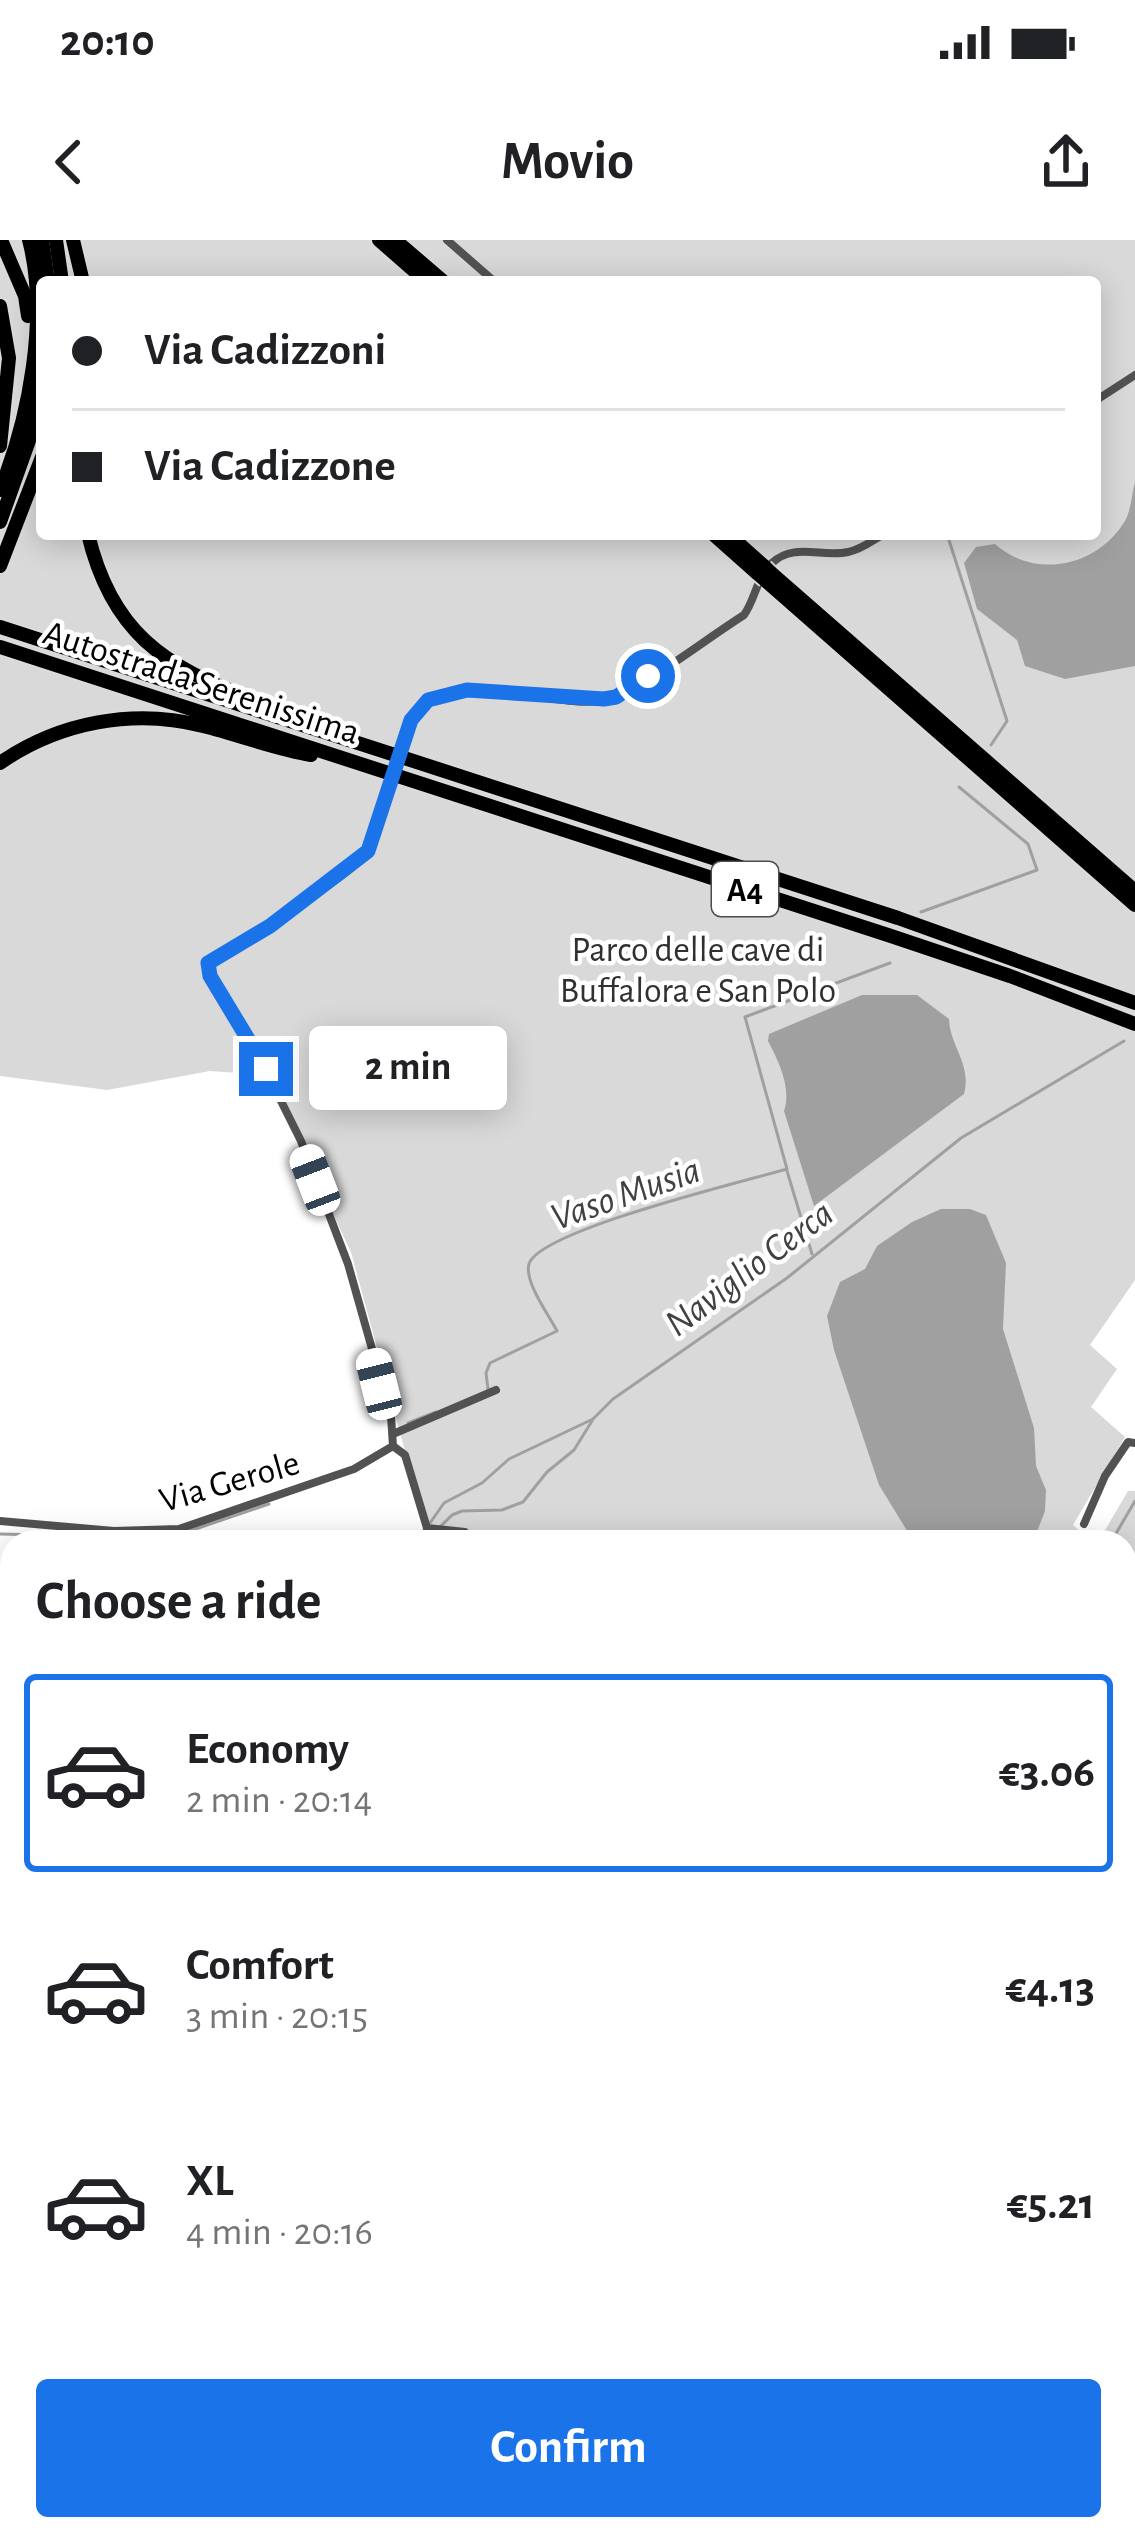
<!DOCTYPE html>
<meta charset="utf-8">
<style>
:root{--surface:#fff;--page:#f6f6f6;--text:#202124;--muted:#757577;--line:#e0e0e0;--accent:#1a73e8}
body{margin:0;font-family:"Alegreya Sans",sans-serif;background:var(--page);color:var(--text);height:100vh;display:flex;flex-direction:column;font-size:45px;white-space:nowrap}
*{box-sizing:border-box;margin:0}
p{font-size:39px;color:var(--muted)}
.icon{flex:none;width:66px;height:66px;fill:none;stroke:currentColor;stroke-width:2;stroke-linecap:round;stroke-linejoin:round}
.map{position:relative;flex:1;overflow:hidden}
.drawer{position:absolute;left:0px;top:1290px;width:1137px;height:1011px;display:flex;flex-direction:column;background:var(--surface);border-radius:36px 36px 0 0;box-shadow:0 6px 30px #0003}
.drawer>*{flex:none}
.hud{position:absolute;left:36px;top:36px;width:1065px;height:264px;border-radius:12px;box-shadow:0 6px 30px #0003;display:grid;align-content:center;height:264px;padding:0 36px;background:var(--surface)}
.end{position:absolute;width:54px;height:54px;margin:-27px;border:15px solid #1a73e8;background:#fff;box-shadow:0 0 0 6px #fff}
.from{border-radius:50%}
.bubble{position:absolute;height:84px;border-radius:12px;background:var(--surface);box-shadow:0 6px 30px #0003;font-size:39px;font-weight:600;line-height:84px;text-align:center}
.car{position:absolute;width:36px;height:72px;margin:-36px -18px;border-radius:15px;box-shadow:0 0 9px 3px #0007;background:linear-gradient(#fff 24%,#345 0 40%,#fff 0 76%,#345 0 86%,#fff 0)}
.hud b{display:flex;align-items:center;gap:42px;height:114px;font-size:45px}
.hud b+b{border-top:3px solid var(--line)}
.hud i{width:30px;height:30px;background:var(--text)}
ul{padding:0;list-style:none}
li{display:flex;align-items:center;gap:36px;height:198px;margin:0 24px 18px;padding:0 12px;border:6px solid transparent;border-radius:12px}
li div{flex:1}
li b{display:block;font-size:45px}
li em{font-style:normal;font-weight:600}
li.on{border-color:var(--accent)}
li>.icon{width:108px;height:108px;stroke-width:1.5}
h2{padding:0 36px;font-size:54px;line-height:144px}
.primary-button{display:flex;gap:24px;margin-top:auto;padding:24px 36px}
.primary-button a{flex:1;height:138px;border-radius:12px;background:var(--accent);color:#fff;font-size:48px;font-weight:600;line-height:138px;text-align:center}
.status{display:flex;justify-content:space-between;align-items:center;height:84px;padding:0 60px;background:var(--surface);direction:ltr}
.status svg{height:33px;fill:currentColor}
header{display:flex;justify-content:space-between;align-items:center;height:156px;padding:0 36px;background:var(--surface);font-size:54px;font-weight:600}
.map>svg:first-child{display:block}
.green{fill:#d9d9d9;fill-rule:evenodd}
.water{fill:#a0a0a0}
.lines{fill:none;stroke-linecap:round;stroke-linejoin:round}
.stream{stroke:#a0a0a0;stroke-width:3}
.trunk-casing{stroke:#dbdbdb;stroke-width:18}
.motorway-casing{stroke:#dbdbdb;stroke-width:18}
.minor{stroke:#525252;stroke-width:8}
.trunk{stroke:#000;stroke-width:14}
.motorway{stroke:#000;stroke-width:14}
.trunk-bridge-casing{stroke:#dbdbdb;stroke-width:18;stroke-linecap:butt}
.minor-bridge{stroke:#525252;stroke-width:8}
.trunk-bridge{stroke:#000;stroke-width:14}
.route{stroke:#1a73e8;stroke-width:15}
.labels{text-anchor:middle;stroke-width:9;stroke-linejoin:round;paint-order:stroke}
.shield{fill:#fff;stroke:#4c4c4c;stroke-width:3}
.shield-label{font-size:33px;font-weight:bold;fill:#000}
.street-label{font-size:36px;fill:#000;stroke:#fff}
.park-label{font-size:36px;fill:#303030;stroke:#fff}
.water-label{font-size:39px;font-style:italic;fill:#414141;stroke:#fff}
</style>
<div class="status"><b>20:10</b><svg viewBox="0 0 49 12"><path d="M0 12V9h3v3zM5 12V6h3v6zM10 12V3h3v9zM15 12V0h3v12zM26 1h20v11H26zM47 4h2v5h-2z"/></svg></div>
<header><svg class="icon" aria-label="back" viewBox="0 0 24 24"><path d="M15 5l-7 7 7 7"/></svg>Movio<svg class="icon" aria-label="share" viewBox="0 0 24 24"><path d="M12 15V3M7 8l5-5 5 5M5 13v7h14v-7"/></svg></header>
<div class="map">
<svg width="1135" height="2300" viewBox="0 0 1135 2300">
<rect width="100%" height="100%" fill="#fff"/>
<g class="green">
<path d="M0 0H1135V1040L1090 1105 1117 1129 1091 1167 1125 1197 1073 1285 1093 1302H467L462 1291 431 1290 424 1281 351 1012 267 835 210 831 107 850 0 836ZM42 42H1095V294H42Z"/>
<polygon points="1128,1251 1135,1251 1135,2300 876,2300 871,2289 1125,2289 1125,1302 1098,1302"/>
</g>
<g class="water">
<path d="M1135 242V426L1065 439 1025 426 1017 400 977 369 964 323 976 307 995 304C1035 340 1099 327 1126 279 1131 269 1132 253 1135 242Z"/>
<path d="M862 755H917L949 779C950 807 972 824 964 854L814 966 784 871C792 848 778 820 768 801L769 794Z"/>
<polygon points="941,969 970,969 986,975 1006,1023 1003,1089 1034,1188 1036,1226 1046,1250 1045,1271 1033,1302 914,1302 879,1245 834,1110 827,1076 840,1042 865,1029 877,1006 912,982"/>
<polygon points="1135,1874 1135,2277 1125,2274 1125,1876"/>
</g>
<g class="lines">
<g class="stream">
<polyline points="947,294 1007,481 991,505"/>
<polyline points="921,672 1037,630 1028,604 959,547"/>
<polyline points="787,931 812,1014"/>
<path d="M488 1149 486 1133 490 1123 557 1091C549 1075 524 1042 529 1024 540 990 746 941 787 929L745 777 890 723"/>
<polyline points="408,1183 436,1172"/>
<polyline points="430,1283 444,1263 482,1243 509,1219 593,1179 613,1159 787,1038 961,898 1124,801"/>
<polyline points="0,1294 169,1298 269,1264"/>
<polyline points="415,1302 424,1290"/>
<polyline points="425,1302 452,1275 462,1271 502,1270 523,1262 547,1232 574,1210 592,1181"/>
<polyline points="1111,1302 1135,1261"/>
<polyline points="0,1614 12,1611"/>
<polyline points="0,2055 12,2055"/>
<polyline points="887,2289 891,2300"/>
</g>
<defs>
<g id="trunk">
<polyline points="379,0 427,42"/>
<polyline points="395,0 444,42"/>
<polyline points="713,294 758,334"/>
<polyline points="728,294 765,327"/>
<polyline points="770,332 1135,651"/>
<polyline points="765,340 1135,665"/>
</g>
<g id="motorway">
<polyline points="1,0 25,56 28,76"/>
<polyline points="42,0 48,42"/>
<polyline points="56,0 62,42"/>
<polyline points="73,0 83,42"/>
<polyline points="0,66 9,118 0,206"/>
<path d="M0 250C29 179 49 76 29 0"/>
<polyline points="0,282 31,195 42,134"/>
<path d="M88 294C111 391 163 427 253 459"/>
<polyline points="0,326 42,217"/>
<polyline points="0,387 898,678 1135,763"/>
<polyline points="0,407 891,696 1010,736 1135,784"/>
<path d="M0 523C59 482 134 468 203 486 240 495 274 509 311 515"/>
</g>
</defs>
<use href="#trunk" class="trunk-casing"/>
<use href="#motorway" class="motorway-casing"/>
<g class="minor">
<polyline points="447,0 495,42"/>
<polyline points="1095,161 1135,135"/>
<path d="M405 497C440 400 555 483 617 456 657 438 706 399 744 375 756 358 756 338 772 323 794 302 822 318 848 312 861 310 873 300 884 294"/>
<polyline points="393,1194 496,1150"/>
<polyline points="393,1206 405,1215 427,1288 465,1292 471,1302"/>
<path d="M0 1281 114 1291 179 1289 354 1229 393 1206 391 1176 348 1024 301 901 265 829 208 729C215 709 345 645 368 611 378 596 381 574 386 557"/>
<polyline points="1084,1284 1105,1236 1128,1202 1135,1203"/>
</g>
<use href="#trunk" class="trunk"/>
<use href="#motorway" class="motorway"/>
<defs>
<g id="trunk-bridge">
<polyline points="765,327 770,332"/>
<polyline points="758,334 765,340"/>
</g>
</defs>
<use href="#trunk-bridge" class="trunk-bridge-casing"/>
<polyline class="minor-bridge" points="386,557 405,497"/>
<use href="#trunk-bridge" class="trunk-bridge"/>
</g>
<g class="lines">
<polyline class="route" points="266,829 210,736 208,723 270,686 368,611 411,480 428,460 467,450 604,459 616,457 648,436"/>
</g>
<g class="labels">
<rect class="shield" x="712" y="622" width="66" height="54" rx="9"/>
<g class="shield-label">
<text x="745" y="661">A4</text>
</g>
<g class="street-label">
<text transform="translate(202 441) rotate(18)" y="13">Autostrada Serenissima</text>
<text transform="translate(229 1240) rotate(-16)" y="13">Via Gerole</text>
</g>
<g class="park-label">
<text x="698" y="721">Parco delle cave di<tspan x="698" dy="41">Buffalora e San Polo</tspan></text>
</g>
<g class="water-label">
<text transform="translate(625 952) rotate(-19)" y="14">Vaso Musia</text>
<text transform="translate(748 1027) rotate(-37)" y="14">Naviglio Cerca</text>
</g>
</g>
</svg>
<i class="end from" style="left:648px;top:436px"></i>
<i class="end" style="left:266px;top:829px"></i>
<div class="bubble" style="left:309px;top:786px;width:198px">2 min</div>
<i class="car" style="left:315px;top:940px;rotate:339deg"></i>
<i class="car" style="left:379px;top:1144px;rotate:346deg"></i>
<div class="hud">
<b><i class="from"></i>Via Cadizzoni</b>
<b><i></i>Via Cadizzone</b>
</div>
<section class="drawer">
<h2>Choose a ride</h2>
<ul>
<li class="on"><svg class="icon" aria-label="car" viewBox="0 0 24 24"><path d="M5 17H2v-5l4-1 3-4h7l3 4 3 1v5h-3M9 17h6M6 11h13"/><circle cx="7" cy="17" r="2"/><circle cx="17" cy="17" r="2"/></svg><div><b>Economy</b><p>2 min · 20:14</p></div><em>€3.06</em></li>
<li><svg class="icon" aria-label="car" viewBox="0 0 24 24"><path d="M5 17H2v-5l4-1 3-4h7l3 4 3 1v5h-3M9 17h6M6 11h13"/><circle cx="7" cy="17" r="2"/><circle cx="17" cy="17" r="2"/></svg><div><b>Comfort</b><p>3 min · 20:15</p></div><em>€4.13</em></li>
<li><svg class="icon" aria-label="car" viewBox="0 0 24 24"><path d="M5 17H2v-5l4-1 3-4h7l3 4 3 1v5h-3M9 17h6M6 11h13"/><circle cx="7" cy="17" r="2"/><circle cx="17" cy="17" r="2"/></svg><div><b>XL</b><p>4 min · 20:16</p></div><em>€5.21</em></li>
</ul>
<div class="primary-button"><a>Confirm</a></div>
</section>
</div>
